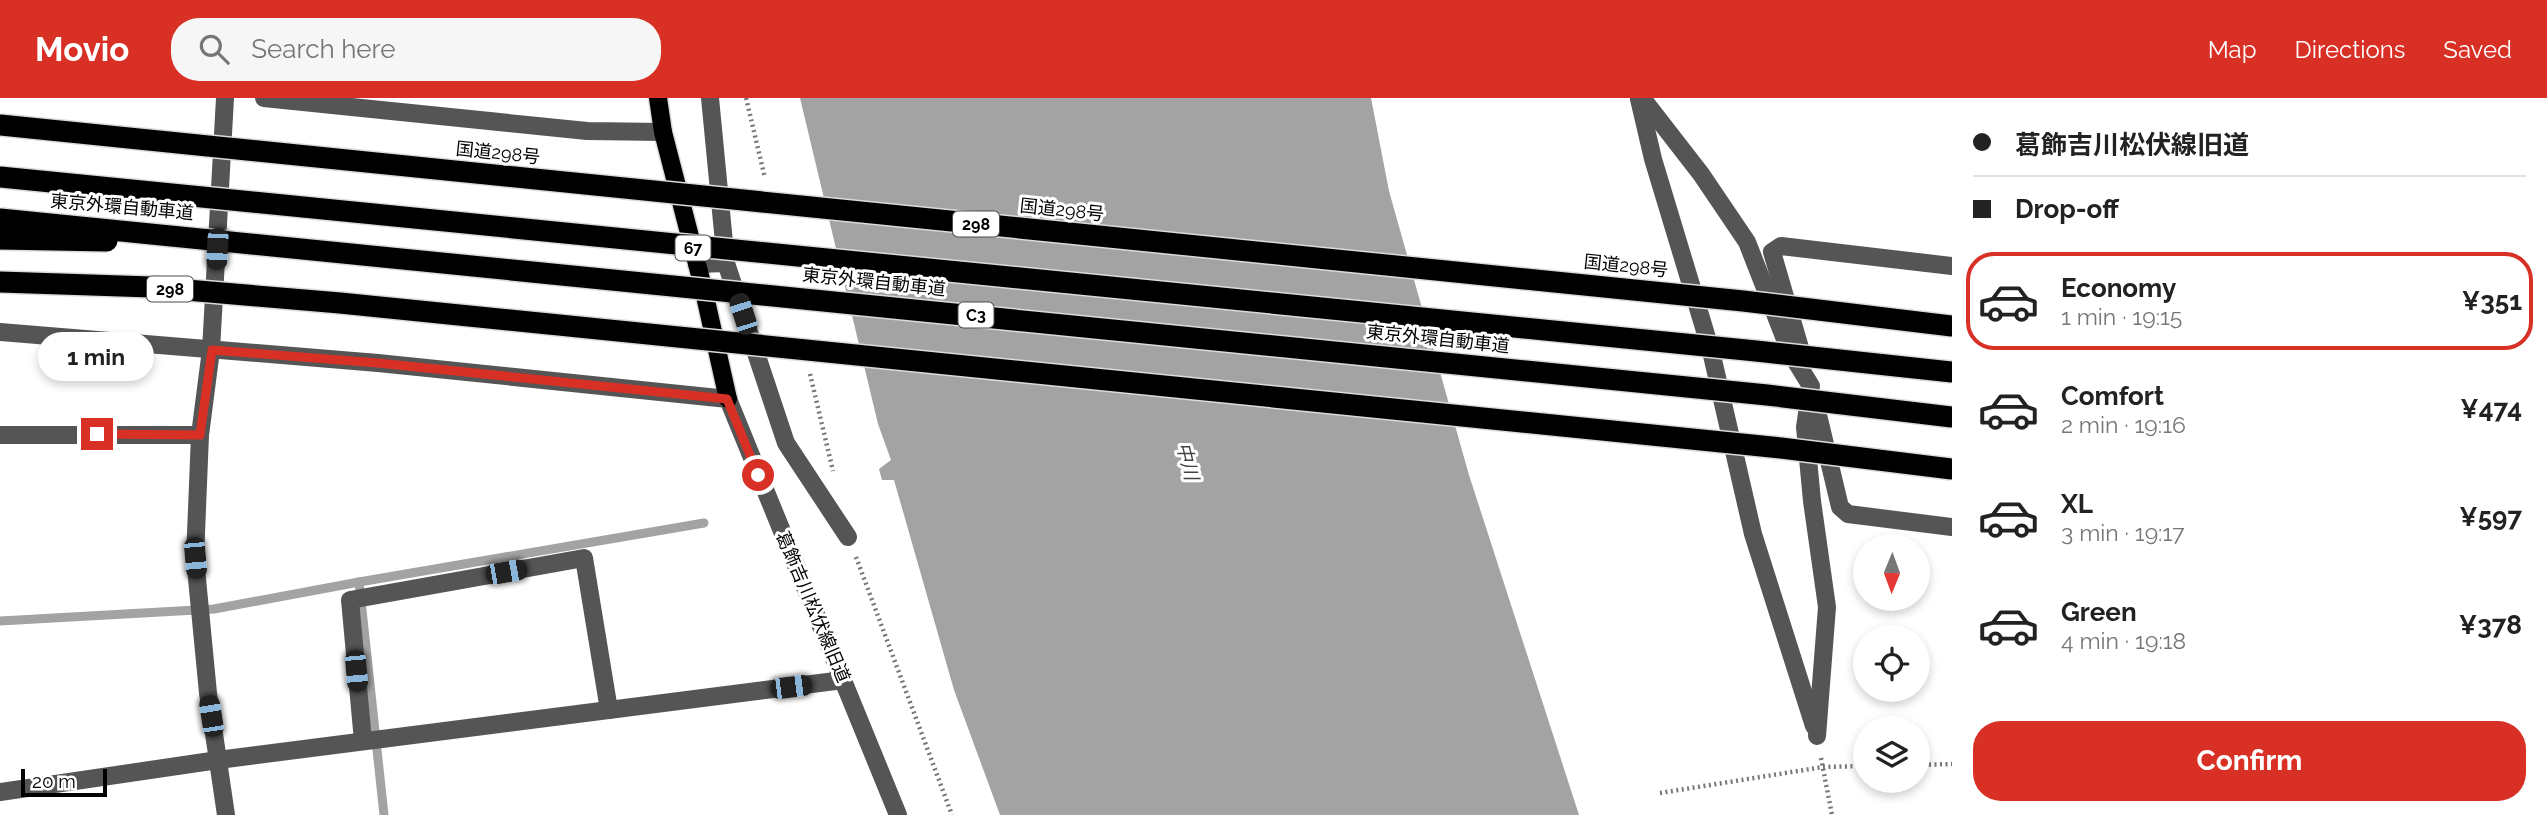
<!DOCTYPE html>
<meta charset="utf-8">
<style>
:root{--surface:#fff;--page:#f6f6f6;--text:#222;--muted:#767676;--line:#e0e0e0;--accent:#d93025}
body{margin:0;font-family:Raleway,"Noto Sans JP",sans-serif;background:var(--page);color:var(--text);height:100vh;display:flex;flex-direction:column;font-size:26px;white-space:nowrap}
*{box-sizing:border-box;margin:0}
p{font-size:23px;color:var(--muted)}
.icon{flex:none;width:38px;height:38px;fill:none;stroke:currentColor;stroke-width:2;stroke-linecap:round;stroke-linejoin:round}
.map{position:relative;flex:1;overflow:hidden}
.details{display:flex;flex-direction:column;background:var(--surface);width:595px}
.details>*{flex:none}
.top-card{display:grid;align-content:center;height:154px;padding:0 21px;background:var(--surface)}
.needle{width:46px;rotate:181deg}
.buttons{position:absolute;left:1853px;top:436px;display:grid;gap:14px}
.buttons a{display:grid;place-items:center;width:77px;height:77px;border-radius:50%;background:var(--surface);box-shadow:0 4px 10px #0003;font-size:35px}
.scale{position:absolute;left:21px;bottom:18px;width:86px;box-sizing:border-box;padding-left:7px;border:4px solid #000;border-top:0;font-size:19px;line-height:24px;white-space:nowrap;color:#000;-webkit-text-stroke:5px #fff;paint-order:stroke}
.end{position:absolute;width:32px;height:32px;margin:-16px;border:9px solid #d93025;background:#fff;box-shadow:0 0 0 4px #fff}
.from{border-radius:50%}
.bubble{position:absolute;height:49px;border-radius:24px;background:var(--surface);box-shadow:0 4px 10px #0003;font-size:23px;font-weight:700;line-height:49px;text-align:center}
.car{position:absolute;width:21px;height:42px;margin:-21px -10px;border-radius:9px;box-shadow:0 0 5px 2px #0007;background:linear-gradient(#222 24%,#8ab4d8 0 40%,#222 0 76%,#8ab4d8 0 86%,#222 0)}
.top-card b{display:flex;align-items:center;gap:24px;height:66px;font-size:26px}
.top-card b+b{border-top:2px solid var(--line)}
.top-card i{width:18px;height:18px;background:var(--text)}
ul{padding:0;list-style:none}
li{display:flex;align-items:center;gap:21px;height:98px;margin:0 14px 10px;padding:0 7px;border:4px solid transparent;border-radius:28px}
li div{flex:1}
li b{display:block;font-size:26px}
li em{font-style:normal;font-weight:700}
li.selected{border-color:var(--accent)}
li>.icon{width:63px;height:63px;stroke-width:1.5}
.action{display:flex;gap:14px;margin-top:auto;padding:14px 21px}
.action a{flex:1;height:80px;border-radius:28px;background:var(--accent);color:#fff;font-size:28px;font-weight:700;line-height:80px;text-align:center}
header{display:flex;align-items:center;gap:42px;box-sizing:border-box;height:98px;padding:0 35px;background:var(--accent);color:#fff}
header strong{font-size:33px}
nav{display:flex;gap:38px;margin-inline-start:auto;font-size:24px}
.search{width:490px;height:63px;background:var(--page);display:flex;align-items:center;gap:18px;box-sizing:border-box;padding:0 24px;border-radius:28px;color:var(--muted);font-size:26px}
main{display:flex;flex:1;min-height:0}
.map>svg:first-child{display:block}
.water{fill:#a3a3a3}
.lines{fill:none;stroke-linecap:round;stroke-linejoin:round}
.stream{stroke:#a3a3a3;stroke-width:9}
.major-casing{stroke:#dbdbdb;stroke-width:21}
.path{stroke:#777;stroke-width:4.5;stroke-dasharray:2 3.5;stroke-linecap:butt}
.minor{stroke:#555;stroke-width:18}
.major{stroke:#000;stroke-width:18}
.highway-bridge-casing{stroke:#dbdbdb;stroke-width:24;stroke-linecap:butt}
.highway-bridge{stroke:#000;stroke-width:21}
.route{stroke:#d93025;stroke-width:9}
.labels{text-anchor:middle;stroke-width:6;stroke-linejoin:round;paint-order:stroke}
.shield{fill:#fff;stroke:#4c4c4c;stroke-width:2}
.shield-label{font-size:16px;font-weight:bold;fill:#000}
.street-label{font-size:18px;fill:#000;stroke:#fff}
.water-label{font-size:19px;font-style:italic;fill:#444;stroke:#fff}
</style>
<header>
<strong>Movio</strong>
<div class="search"><svg class="icon" aria-label="search" viewBox="0 0 24 24"><circle cx="10" cy="10" r="6"/><path d="M15 15l6 6"/></svg>Search here</div>
<nav><a>Map</a><a>Directions</a><a>Saved</a></nav>
</header>
<main>
<div class="map">
<svg width="1952" height="717" viewBox="0 0 1952 717">
<rect width="100%" height="100%" fill="#fff"/>
<polygon class="water" points="800,0 1371,0 1389,93 1469,377 1579,717 1000,717 954,592 894,382 882,382 879,371 891,362 878,326"/>
<g class="lines">
<g class="stream">
<polyline points="0,523 214,511 359,484"/>
<polyline points="384,717 359,484 704,425"/>
</g>
<defs>
<polyline id="major" points="658,0 663,34 703,189 728,301"/>
</defs>
<use href="#major" class="major-casing"/>
<g class="path">
<polyline points="746,0 765,80"/>
<polyline points="810,276 833,373"/>
<polyline points="856,459 952,717"/>
<polyline points="1821,660 1832,717"/>
<polyline points="1918,667 1952,666"/>
<polyline points="1660,695 1823,669 1866,668"/>
</g>
<g class="minor">
<polyline points="225,0 211,252 200,337 195,460 208,595 226,717"/>
<polyline points="264,0 587,33 663,34"/>
<polyline points="1642,0 1701,76 1747,144 1790,254 1811,288 1805,329 1812,403 1827,509 1817,638"/>
<polyline points="1639,1 1653,61 1711,253 1753,436 1814,628"/>
<polyline points="726,165 786,345 848,439"/>
<polyline points="697,166 726,165 710,0"/>
<polyline points="0,234 378,265 728,301 898,717"/>
<polyline points="1803,260 1772,154 1781,148 1952,168"/>
<polyline points="1814,300 1840,409 1848,416 1952,429"/>
<polyline points="0,337 200,337"/>
<polyline points="363,643 350,502 584,460 609,612"/>
<polyline points="0,694 218,662 843,582"/>
</g>
<use href="#major" class="major"/>
<defs>
<g id="highway-bridge">
<polyline points="0,27 1743,203 1952,228"/>
<polyline points="0,79 1756,253 1952,274"/>
<polyline points="0,121 1767,297 1952,319"/>
<polyline points="0,141 107,143"/>
<polyline points="0,184 151,189 340,205 1781,350 1952,371"/>
</g>
</defs>
<use href="#highway-bridge" class="highway-bridge-casing"/>
<use href="#highway-bridge" class="highway-bridge"/>
</g>
<g class="lines">
<polyline class="route" points="97,336 200,337 212,252 378,265 727,301 758,377"/>
</g>
<g class="labels">
<g class="shield">
<rect x="953" y="113.5" width="46" height="25" rx="5"/>
<rect x="675.5" y="137.5" width="35" height="25" rx="5"/>
<rect x="147" y="178.5" width="46" height="25" rx="5"/>
<rect x="958.5" y="204.5" width="35" height="25" rx="5"/>
</g>
<g class="shield-label">
<text x="976" y="132">298</text>
<text x="693" y="156">67</text>
<text x="170" y="197">298</text>
<text x="976" y="223">C3</text>
</g>
<g class="street-label">
<text transform="translate(498 55) rotate(6)" y="6">国道298号</text>
<text transform="translate(122 109) rotate(5)" y="6">東京外環自動車道</text>
<text transform="translate(1062 112) rotate(6)" y="6">国道298号</text>
<text transform="translate(1626 168) rotate(6)" y="6">国道298号</text>
<text transform="translate(874 184) rotate(6)" y="6">東京外環自動車道</text>
<text transform="translate(1438 241) rotate(6)" y="6">東京外環自動車道</text>
<text transform="translate(813 509) rotate(67)" y="6">葛飾吉川松伏線旧道</text>
</g>
<g class="water-label">
<text transform="translate(1188 363) rotate(76)" y="7">中川</text>
</g>
</g>
</svg>
<div class="buttons">
<a><svg class="needle" viewBox="-14 -14 28 28"><path d="M0-13l5 13h-10z" fill="#e53935"/><path d="M0 13l5-13h-10z" fill="#767676"/></svg></a>
<a><svg class="icon" aria-label="locate" viewBox="0 0 24 24"><circle cx="12" cy="12" r="6"/><path d="M12 2v4M12 18v4M2 12h4M18 12h4"/></svg></a>
<a><svg class="icon" aria-label="layers" viewBox="0 0 24 24"><path d="M12 4l9 5-9 5-9-5zM3 14l9 5 9-5"/></svg></a>
</div>
<div class="scale">20 m</div>
<i class="end from" style="left:758px;top:377px"></i>
<i class="end" style="left:97px;top:336px"></i>
<div class="bubble" style="left:38px;top:234px;width:116px">1 min</div>
<i class="car" style="left:217px;top:151px;rotate:183deg"></i>
<i class="car" style="left:743px;top:216px;rotate:342deg"></i>
<i class="car" style="left:195px;top:460px;rotate:175deg"></i>
<i class="car" style="left:506px;top:474px;rotate:80deg"></i>
<i class="car" style="left:356px;top:573px;rotate:175deg"></i>
<i class="car" style="left:791px;top:589px;rotate:83deg"></i>
<i class="car" style="left:211px;top:618px;rotate:351deg"></i>
</div>
<section class="details">
<div class="top-card">
<b><i class="from"></i>葛飾吉川松伏線旧道</b>
<b><i></i>Drop-off</b>
</div>
<ul>
<li class="selected"><svg class="icon" aria-label="car" viewBox="0 0 24 24"><path d="M5 17H2v-5l4-1 3-4h7l3 4 3 1v5h-3M9 17h6M6 11h13"/><circle cx="7" cy="17" r="2"/><circle cx="17" cy="17" r="2"/></svg><div><b>Economy</b><p>1 min · 19:15</p></div><em>¥351</em></li>
<li><svg class="icon" aria-label="car" viewBox="0 0 24 24"><path d="M5 17H2v-5l4-1 3-4h7l3 4 3 1v5h-3M9 17h6M6 11h13"/><circle cx="7" cy="17" r="2"/><circle cx="17" cy="17" r="2"/></svg><div><b>Comfort</b><p>2 min · 19:16</p></div><em>¥474</em></li>
<li><svg class="icon" aria-label="car" viewBox="0 0 24 24"><path d="M5 17H2v-5l4-1 3-4h7l3 4 3 1v5h-3M9 17h6M6 11h13"/><circle cx="7" cy="17" r="2"/><circle cx="17" cy="17" r="2"/></svg><div><b>XL</b><p>3 min · 19:17</p></div><em>¥597</em></li>
<li><svg class="icon" aria-label="car" viewBox="0 0 24 24"><path d="M5 17H2v-5l4-1 3-4h7l3 4 3 1v5h-3M9 17h6M6 11h13"/><circle cx="7" cy="17" r="2"/><circle cx="17" cy="17" r="2"/></svg><div><b>Green</b><p>4 min · 19:18</p></div><em>¥378</em></li>
</ul>
<div class="action"><a>Confirm</a></div>
</section>
</main>
